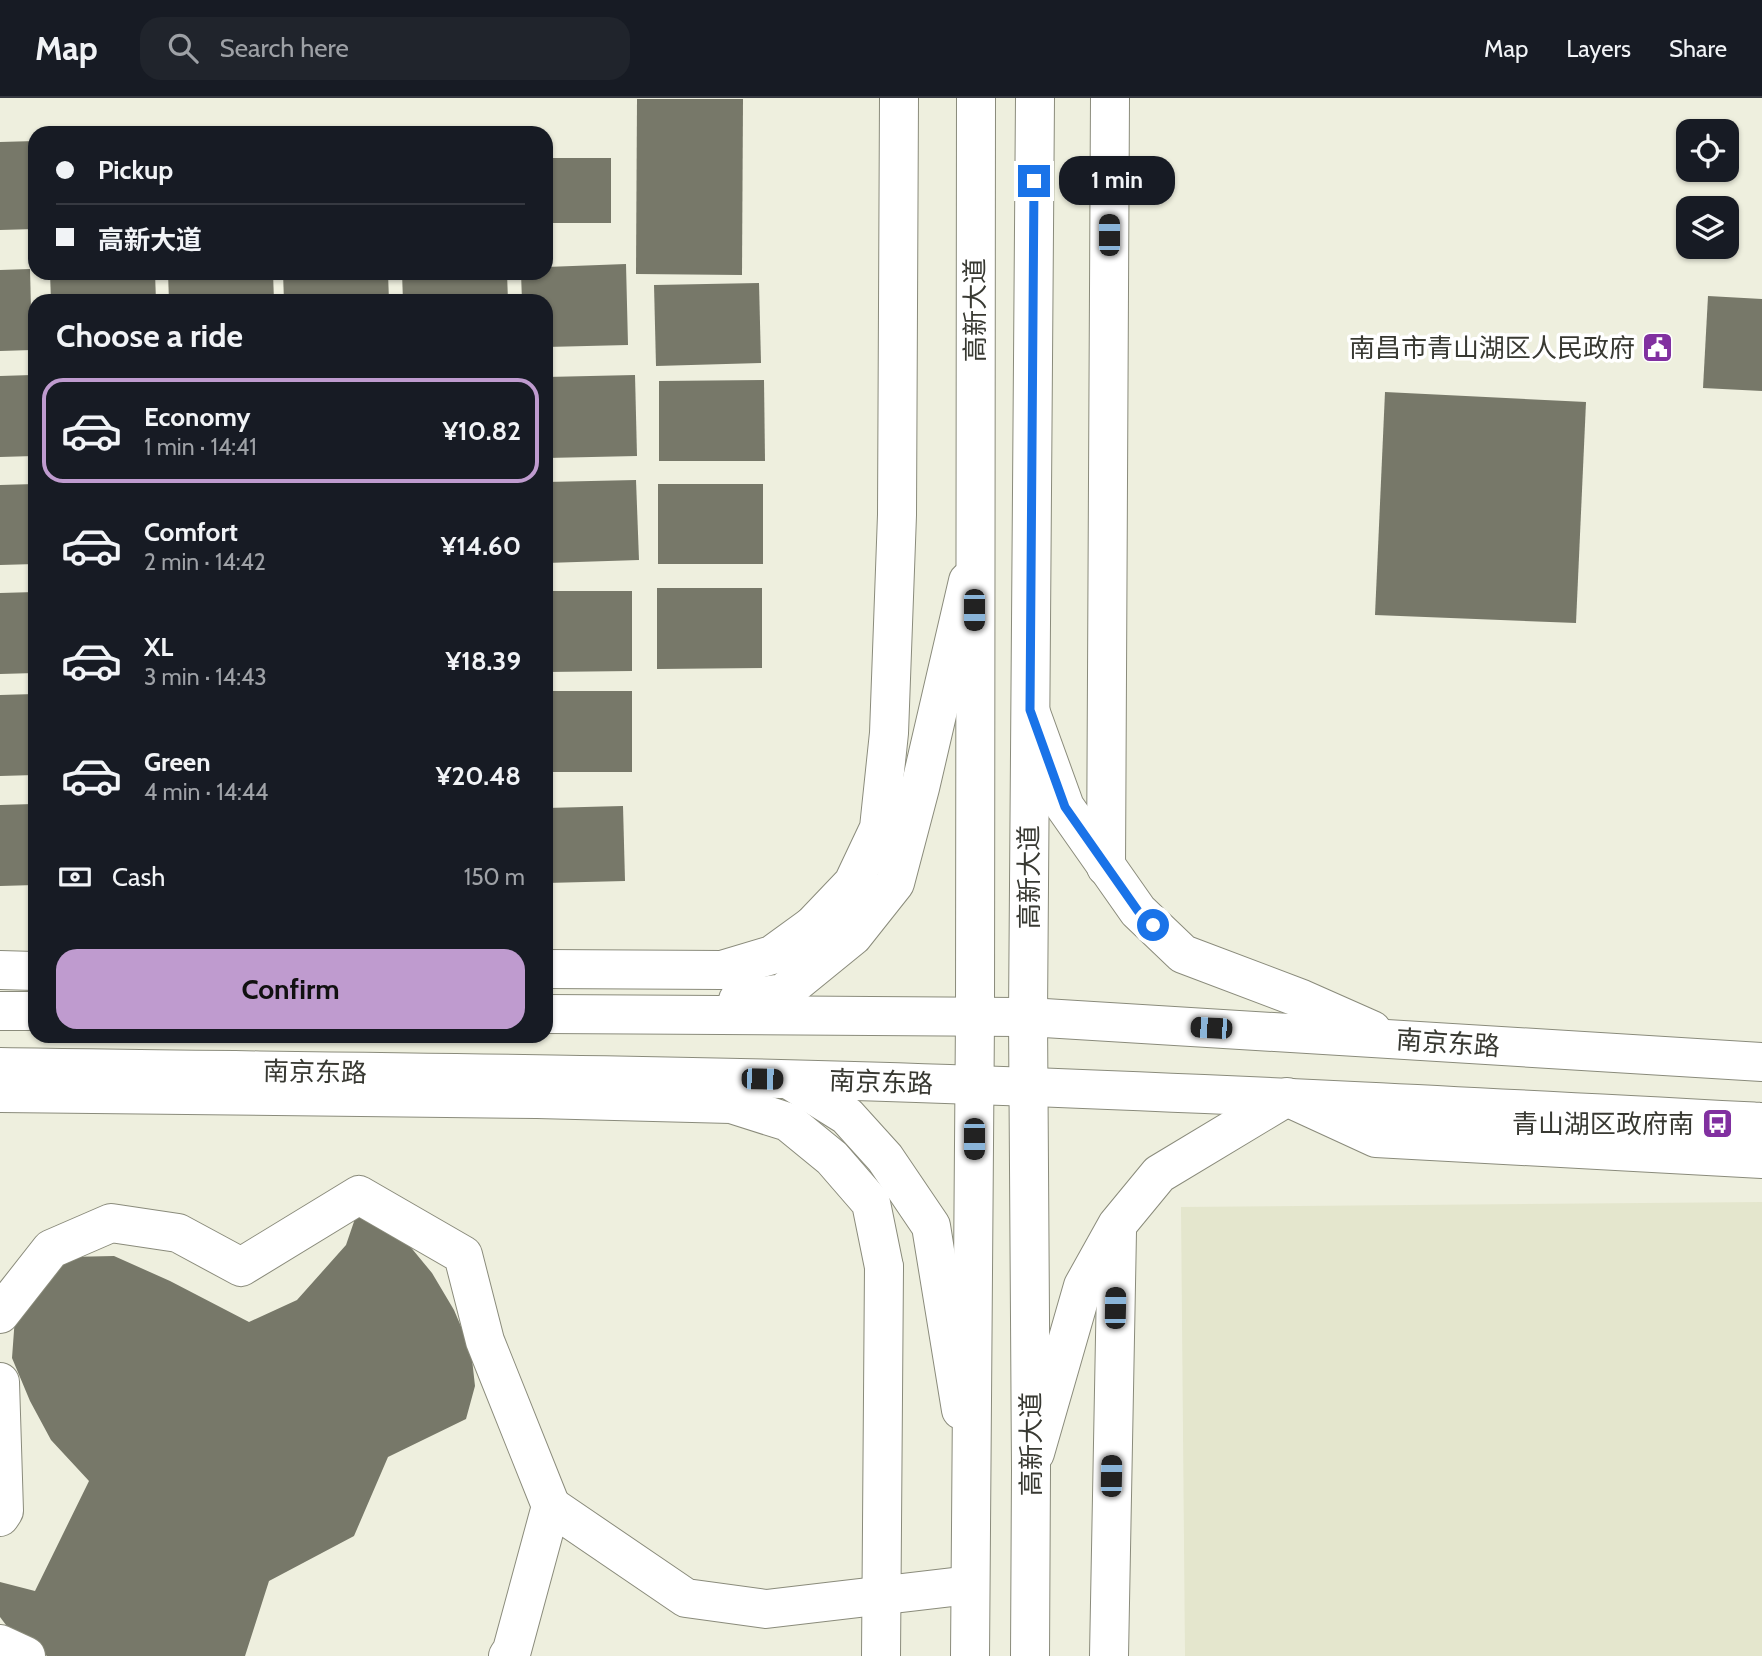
<!DOCTYPE html>
<meta charset="utf-8">
<style>
:root{--surface:#171b24;--page:#20242c;--text:#f1f3f6;--muted:#9ea1a6;--line:#363941;--accent:#bf9bcf}
body{margin:0;font-family:Cabin,"Noto Sans SC",sans-serif;background:var(--page);color:var(--text);height:100vh;display:flex;flex-direction:column;font-size:26px;white-space:nowrap}
*{box-sizing:border-box;margin:0}
p{font-size:23px;color:var(--muted)}
.icon{flex:none;width:38px;height:38px;fill:none;stroke:currentColor;stroke-width:2;stroke-linecap:round;stroke-linejoin:round}
.map{position:relative;flex:1;overflow:hidden}
.details{position:absolute;left:28px;top:196px;width:525px;height:749px;display:flex;flex-direction:column;background:var(--surface);border-radius:21px;box-shadow:0 2px 5px #0004}
.details>*{flex:none}
.hud{position:absolute;left:28px;top:28px;width:525px;height:154px;border-radius:21px;box-shadow:0 2px 5px #0004;display:grid;align-content:center;height:154px;padding:0 28px;background:var(--surface)}
.controls{position:absolute;left:1676px;top:21px;display:grid;gap:14px}
.controls a{display:grid;place-items:center;width:63px;height:63px;border-radius:14px;background:var(--surface);box-shadow:0 2px 5px #0004;font-size:35px}
.end{position:absolute;width:32px;height:32px;margin:-16px;border:9px solid #1a73e8;background:#fff;box-shadow:0 0 0 4px #fff}
.from{border-radius:50%}
.bubble{position:absolute;height:49px;border-radius:21px;background:var(--surface);box-shadow:0 2px 5px #0004;font-size:23px;font-weight:700;line-height:49px;text-align:center}
.car{position:absolute;width:21px;height:42px;margin:-21px -10px;border-radius:9px;box-shadow:0 0 5px 2px #0007;background:linear-gradient(#222 24%,#8ab4d8 0 40%,#222 0 76%,#8ab4d8 0 86%,#222 0)}
.hud b{display:flex;align-items:center;gap:24px;height:66px;font-size:26px}
.hud b+b{border-top:2px solid var(--line)}
.hud i{width:18px;height:18px;background:var(--text)}
ul{padding:0;list-style:none}
li{display:flex;align-items:center;gap:21px;height:105px;margin:0 14px 10px;padding:0 14px;border:4px solid transparent;border-radius:21px}
li div{flex:1}
li b{display:block;font-size:26px}
li em{font-style:normal;font-weight:700}
li.current{border-color:var(--accent)}
li>.icon{width:63px;height:63px;stroke-width:1.5}
h2{padding:0 28px;font-size:32px;line-height:84px}
.pay{display:flex;align-items:center;gap:18px;height:77px;padding:0 28px;font-size:26px}
.pay p{margin-inline-start:auto}
.action{display:flex;gap:14px;margin-top:auto;padding:14px 28px}
.action a{flex:1;height:80px;border-radius:21px;background:var(--accent);color:#111;font-size:28px;font-weight:700;line-height:80px;text-align:center}
header{display:flex;align-items:center;gap:42px;box-sizing:border-box;height:98px;padding:0 35px;background:var(--surface);border-bottom:2px solid var(--line)}
header strong{font-size:33px}
nav{display:flex;gap:38px;margin-inline-start:auto;font-size:24px}
.search{width:490px;height:63px;background:var(--page);display:flex;align-items:center;gap:18px;box-sizing:border-box;padding:0 24px;border-radius:21px;color:var(--muted);font-size:26px}
.map>svg:first-child{display:block}
.built{fill:#e4e6cd}
.building{fill:#777869}
.lines{fill:none;stroke-linecap:round;stroke-linejoin:round}
.minor-casing{stroke:#8a8b7b;stroke-width:40}
.major-casing{stroke:#8a8b7b;stroke-width:40}
.highway-casing{stroke:#8a8b7b;stroke-width:40}
.minor{stroke:#fff;stroke-width:38}
.major{stroke:#fff;stroke-width:38}
.highway{stroke:#fff;stroke-width:38}
.route{stroke:#1a73e8;stroke-width:9}
.labels{text-anchor:middle;stroke-width:7;stroke-linejoin:round;paint-order:stroke}
.street-label{font-size:26px;fill:#383932;stroke:#fff}
.poi-label{font-size:26px;fill:#383932;stroke:#fff;text-anchor:end}
</style>
<header>
<strong>Map</strong>
<div class="search"><svg class="icon" aria-label="search" viewBox="0 0 24 24"><circle cx="10" cy="10" r="6"/><path d="M15 15l6 6"/></svg>Search here</div>
<nav><a>Map</a><a>Layers</a><a>Share</a></nav>
</header>
<div class="map">
<svg width="1762" height="1558" viewBox="0 0 1762 1558">
<rect width="100%" height="100%" fill="#eeefde"/>
<polygon class="built" points="1762,1104 1762,1558 1185,1558 1181,1109"/>
<g class="building">
<polygon points="637,1 743,1 742,177 636,176"/>
<polygon points="35,43 35,131 0,132 0,44"/>
<rect x="546" y="60" width="65" height="65"/>
<polygon points="626,166 628,247 546,249 546,203 522,203 521,175 546,175 546,169"/>
<polygon points="30,171 32,252 0,253 0,172"/>
<polygon points="50,175 155,175 156,203 51,203"/>
<polygon points="168,175 273,175 274,203 169,203"/>
<polygon points="283,175 388,175 389,203 284,203"/>
<polygon points="402,175 507,175 508,203 403,203"/>
<polygon points="759,185 761,265 656,268 654,187"/>
<polygon points="1708,198 1762,201 1762,293 1703,290"/>
<polygon points="32,277 34,358 0,359 0,278"/>
<polygon points="635,277 637,358 546,360 546,279"/>
<polygon points="764,282 765,363 659,363 659,283"/>
<polygon points="1385,294 1586,304 1576,525 1375,517"/>
<polygon points="636,382 639,462 546,465 546,384"/>
<polygon points="35,386 35,466 0,467 0,387"/>
<rect x="658" y="386" width="105" height="80"/>
<polygon points="657,490 762,490 762,570 657,571"/>
<polygon points="546,493 632,493 632,573 546,574"/>
<polygon points="35,494 35,575 0,576 0,495"/>
<rect x="546" y="593" width="86" height="81"/>
<polygon points="35,596 35,677 0,678 0,597"/>
<polygon points="33,706 35,787 0,788 0,707"/>
<polygon points="623,708 625,783 546,785 546,710"/>
<polygon points="359,1109 399,1135 432,1175 454,1212 471,1252 475,1288 466,1321 388,1359 354,1438 269,1483 245,1558 47,1558 6,1527 0,1519 0,1484 35,1493 89,1383 51,1342 30,1303 12,1260 15,1219 68,1159 114,1158 170,1183 249,1224 297,1202 346,1147"/>
</g>
<g class="lines">
<defs>
<g id="minor">
<polyline points="546,871 722,872 772,857 812,828"/>
<polyline points="0,872 35,873"/>
<polyline points="0,995 537,1001 731,1006 788,1024 832,1060 871,1105 884,1169"/>
<polyline points="1289,1000 1376,1040 1762,1061"/>
<polyline points="0,1216 51,1151 111,1125 178,1135 241,1169 359,1097 463,1157 485,1243 551,1408"/>
<polyline points="0,1284 4,1413 0,1419"/>
<polyline points="0,1546 26,1558"/>
<polyline points="508,1558 512,1552 551,1408 686,1500 766,1511 970,1487"/>
</g>
<g id="major">
<polyline points="1031,615 1065,709 1138,813 1183,856 1302,901 1372,932"/>
<polyline points="1106,769 1110,0"/>
<polyline points="812,828 853,785 879,730 889,635 897,417 899,0"/>
<polyline points="738,902 783,895 853,838 895,785 920,690 968,483"/>
<polyline points="0,913 35,913"/>
<polyline points="546,916 1028,919 1762,964"/>
<path d="M0 969C325 974 650 975 974 987 1237 996 1499 1010 1762 1024"/>
<polyline points="791,983 847,1018 885,1060 931,1128 961,1312"/>
<polyline points="1035,1355 1083,1188 1117,1127 1159,1076 1287,999"/>
<polyline points="881,1558 884,1169"/>
<polyline points="1109,1558 1117,1133"/>
</g>
<g id="highway">
<polyline points="970,1558 975,919 976,0"/>
<polyline points="1030,1558 1031,1371 1028,919 1035,0"/>
</g>
</defs>
<use href="#minor" class="minor-casing"/>
<use href="#major" class="major-casing"/>
<use href="#highway" class="highway-casing"/>
<use href="#minor" class="minor"/>
<use href="#major" class="major"/>
<use href="#highway" class="highway"/>
</g>
<g class="lines">
<polyline class="route" points="1034,83 1030,612 1065,709 1138,813 1153,827"/>
</g>
<defs>
<symbol id="civic-square" viewBox="-11 -11 22 22"><rect x="-9" y="-9" width="18" height="18" rx="4" fill="#8130a0" stroke="#fff"/><path d="M-.6-6.5H3V-4.5H.6V-3L4-1V1h2V6H-6V1h2V-1L-.6-3ZM-1.2 2.5V6h2.4V2.5Z" fill="#fff"/></symbol>
<symbol id="bus-square" viewBox="-11 -11 22 22"><rect x="-9" y="-9" width="18" height="18" rx="4" fill="#8130a0" stroke="#fff"/><path d="M-5-6H5V4H4V6H2V4H-2V6H-4V4H-5ZM-3.5-4V0h7V-4ZM-3.5 1.2v1.5H-2V1.2ZM2 1.2v1.5H3.5V1.2Z" fill="#fff"/></symbol>
</defs>
<g fill-rule="evenodd">
<use href="#civic-square" x="1640" y="232" width="35" height="35"/>
<use href="#bus-square" x="1700" y="1008" width="35" height="35"/>
</g>
<g class="labels">
<g class="street-label">
<text transform="translate(975 212) rotate(-90)" y="9">高新大道</text>
<text transform="translate(1029 779) rotate(-90)" y="9">高新大道</text>
<text transform="translate(1448 945) rotate(4)" y="9">南京东路</text>
<text transform="translate(315 974) rotate(1)" y="9">南京东路</text>
<text transform="translate(881 984) rotate(2)" y="9">南京东路</text>
<text transform="translate(1031 1346) rotate(-90)" y="9">高新大道</text>
</g>
<g class="poi-label">
<text x="1635" y="259">南昌市青山湖区人民政府</text>
<text x="1694" y="1035">青山湖区政府南</text>
</g>
</g>
</svg>
<div class="controls">
<a><svg class="icon" aria-label="locate" viewBox="0 0 24 24"><circle cx="12" cy="12" r="6"/><path d="M12 2v4M12 18v4M2 12h4M18 12h4"/></svg></a>
<a><svg class="icon" aria-label="layers" viewBox="0 0 24 24"><path d="M12 4l9 5-9 5-9-5zM3 14l9 5 9-5"/></svg></a>
</div>
<i class="end from" style="left:1153px;top:827px"></i>
<i class="end" style="left:1034px;top:83px"></i>
<div class="bubble" style="left:1059px;top:58px;width:116px">1 min</div>
<i class="car" style="left:1109px;top:137px;rotate:0deg"></i>
<i class="car" style="left:974px;top:512px;rotate:180deg"></i>
<i class="car" style="left:1211px;top:930px;rotate:273deg"></i>
<i class="car" style="left:762px;top:981px;rotate:91deg"></i>
<i class="car" style="left:974px;top:1041px;rotate:180deg"></i>
<i class="car" style="left:1115px;top:1210px;rotate:1deg"></i>
<i class="car" style="left:1111px;top:1378px;rotate:1deg"></i>
<div class="hud">
<b><i class="from"></i>Pickup</b>
<b><i></i>高新大道</b>
</div>
<section class="details">
<h2>Choose a ride</h2>
<ul>
<li class="current"><svg class="icon" aria-label="car" viewBox="0 0 24 24"><path d="M5 17H2v-5l4-1 3-4h7l3 4 3 1v5h-3M9 17h6M6 11h13"/><circle cx="7" cy="17" r="2"/><circle cx="17" cy="17" r="2"/></svg><div><b>Economy</b><p>1 min · 14:41</p></div><em>¥10.82</em></li>
<li><svg class="icon" aria-label="car" viewBox="0 0 24 24"><path d="M5 17H2v-5l4-1 3-4h7l3 4 3 1v5h-3M9 17h6M6 11h13"/><circle cx="7" cy="17" r="2"/><circle cx="17" cy="17" r="2"/></svg><div><b>Comfort</b><p>2 min · 14:42</p></div><em>¥14.60</em></li>
<li><svg class="icon" aria-label="car" viewBox="0 0 24 24"><path d="M5 17H2v-5l4-1 3-4h7l3 4 3 1v5h-3M9 17h6M6 11h13"/><circle cx="7" cy="17" r="2"/><circle cx="17" cy="17" r="2"/></svg><div><b>XL</b><p>3 min · 14:43</p></div><em>¥18.39</em></li>
<li><svg class="icon" aria-label="car" viewBox="0 0 24 24"><path d="M5 17H2v-5l4-1 3-4h7l3 4 3 1v5h-3M9 17h6M6 11h13"/><circle cx="7" cy="17" r="2"/><circle cx="17" cy="17" r="2"/></svg><div><b>Green</b><p>4 min · 14:44</p></div><em>¥20.48</em></li>
</ul>
<div class="pay"><svg class="icon" aria-label="cash" viewBox="0 0 24 24"><path d="M3 7h18v10H3z"/><circle cx="12" cy="12" r="2"/></svg>Cash<p>150 m</p></div>
<div class="action"><a>Confirm</a></div>
</section>
</div>
